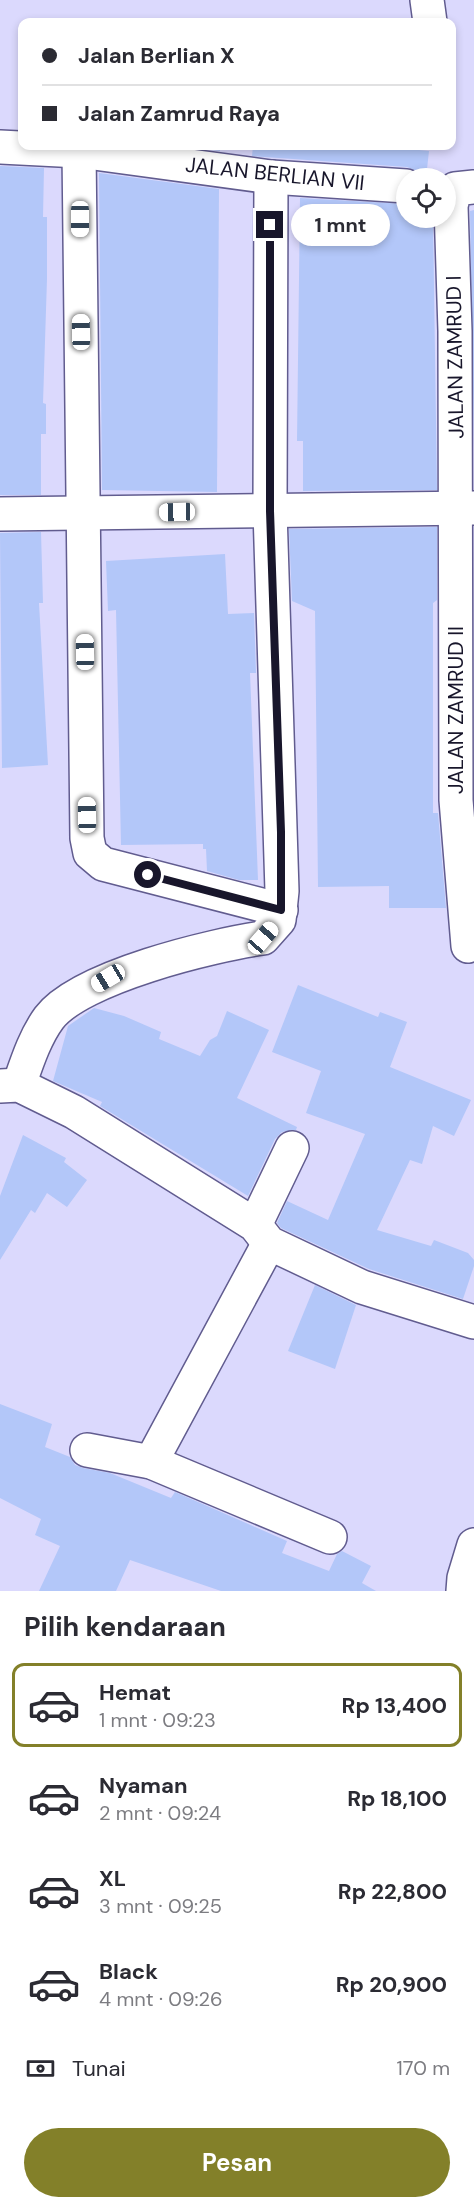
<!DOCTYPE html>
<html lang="id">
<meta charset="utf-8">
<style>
:root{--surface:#fff;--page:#f2f2f3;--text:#2b2b33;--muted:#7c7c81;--line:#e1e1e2;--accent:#838029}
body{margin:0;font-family:"DM Sans",sans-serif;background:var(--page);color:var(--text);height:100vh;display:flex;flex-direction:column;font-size:22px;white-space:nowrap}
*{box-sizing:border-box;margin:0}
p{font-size:20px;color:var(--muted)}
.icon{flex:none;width:33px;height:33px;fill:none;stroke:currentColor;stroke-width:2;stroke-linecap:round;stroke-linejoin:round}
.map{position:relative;height:1591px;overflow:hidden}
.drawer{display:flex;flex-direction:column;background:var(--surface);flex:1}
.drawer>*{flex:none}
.hud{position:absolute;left:18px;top:18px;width:438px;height:132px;border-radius:12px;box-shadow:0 3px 9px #0003;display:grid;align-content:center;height:132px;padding:0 24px;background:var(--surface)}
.controls{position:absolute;left:396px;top:168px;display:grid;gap:12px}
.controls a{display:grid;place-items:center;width:60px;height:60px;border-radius:50%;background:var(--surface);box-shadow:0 3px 9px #0003;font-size:30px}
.end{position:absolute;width:27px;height:27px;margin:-14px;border:8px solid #18162b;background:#fff;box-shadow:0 0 0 3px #fff}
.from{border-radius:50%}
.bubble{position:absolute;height:42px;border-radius:21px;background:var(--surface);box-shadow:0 3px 9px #0003;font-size:20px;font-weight:700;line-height:42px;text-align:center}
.car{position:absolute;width:18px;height:36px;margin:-18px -9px;border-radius:8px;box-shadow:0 0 4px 2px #0007;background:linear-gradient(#fff 24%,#345 0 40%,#fff 0 76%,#345 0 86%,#fff 0)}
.hud b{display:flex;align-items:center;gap:21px;height:57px;font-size:22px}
.hud b+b{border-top:2px solid var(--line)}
.hud i{width:15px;height:15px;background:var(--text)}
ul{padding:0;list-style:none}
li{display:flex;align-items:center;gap:18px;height:84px;margin:0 12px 9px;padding:0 12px;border:3px solid transparent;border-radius:12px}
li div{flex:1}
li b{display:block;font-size:22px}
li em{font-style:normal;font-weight:700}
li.on{border-color:var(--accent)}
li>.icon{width:54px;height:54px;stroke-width:1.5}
h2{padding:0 24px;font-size:27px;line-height:72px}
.pay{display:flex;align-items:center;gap:15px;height:66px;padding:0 24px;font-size:22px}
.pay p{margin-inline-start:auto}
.button{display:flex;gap:12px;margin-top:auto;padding:12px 24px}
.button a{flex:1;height:69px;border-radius:36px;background:var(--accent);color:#fff;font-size:24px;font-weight:700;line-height:69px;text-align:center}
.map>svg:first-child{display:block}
.building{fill:#b3c7f9}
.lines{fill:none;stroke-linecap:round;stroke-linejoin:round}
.minor-casing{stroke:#615c8f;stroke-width:36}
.minor{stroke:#fff;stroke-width:33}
.route{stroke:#18162b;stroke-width:8}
.labels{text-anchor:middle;stroke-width:6;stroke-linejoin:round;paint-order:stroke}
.street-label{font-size:21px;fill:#18162b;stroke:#fff}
</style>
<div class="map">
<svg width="474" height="1591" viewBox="0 0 474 1591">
<rect width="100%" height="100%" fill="#dbd9fd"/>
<g class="building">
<polygon points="178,146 220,146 220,151"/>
<polygon points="253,146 379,146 429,151 426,178 423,178 417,171 407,167 252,156"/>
<polygon points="0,166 44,168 43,217 47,217 47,279 43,403 46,404 46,434 41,434 41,495 0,495"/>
<polygon points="99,173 219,189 217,492 102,490"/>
<polygon points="300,198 406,204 406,218 433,218 437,490 303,491 303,441 297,441"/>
<polygon points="474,210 474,448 470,211"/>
<polygon points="437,527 437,600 433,603 433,813 438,813 446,908 389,908 389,886 318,887 315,611 292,601 289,529"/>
<polygon points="41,532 43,603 39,603 48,765 2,768 0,533"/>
<polygon points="225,554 228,614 254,613 256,673 250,673 258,880 239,880 207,871 206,849 203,849 203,844 121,845 116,610 108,611 106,561"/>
<polygon points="298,985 378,1017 380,1012 407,1022 390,1067 471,1100 454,1136 433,1126 422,1164 410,1160 377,1230 431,1246 434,1240 468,1253 474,1260 474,1266 463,1299 369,1269 281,1228 277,1223 287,1201 328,1220 365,1134 306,1113 321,1071 272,1052"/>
<polygon points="94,1008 124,1016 161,1032 159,1039 200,1056 210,1040 217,1036 227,1011 269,1030 237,1098 297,1127 296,1130 282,1132 275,1139 248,1196 100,1106 102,1102 53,1081 68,1026"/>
<polygon points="23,1135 66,1158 64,1162 87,1180 67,1207 47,1193 35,1213 31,1210 0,1260 0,1196"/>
<polygon points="315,1285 356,1305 335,1369 288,1351"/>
<polygon points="0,1404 52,1424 45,1447 70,1457 75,1465 83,1468 110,1473 171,1498 175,1492 205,1505 287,1541 282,1553 329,1571 337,1554 342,1551 371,1566 362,1583 376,1591 221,1591 130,1560 116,1591 39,1591 60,1546 35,1535 41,1519 0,1498"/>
</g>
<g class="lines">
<defs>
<g id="minor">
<polyline points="427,0 430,22"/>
<polyline points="0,147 79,151 271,177 406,186"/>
<polyline points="79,151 87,838 90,853 103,864 281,910"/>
<polyline points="0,514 474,508"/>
<polyline points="468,946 456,800 455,331 451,206 455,189 474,187"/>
<path d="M19 1085C27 1062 35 1037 49 1018 80 977 213 945 263 938L279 920 282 891 270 511 271 177"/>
<polyline points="0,1086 19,1085 74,1112 255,1225 269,1243 362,1287 474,1322"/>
<polyline points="255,1225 292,1148"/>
<polyline points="87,1450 151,1462 330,1537"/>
<polyline points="151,1462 269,1243"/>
<polyline points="463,1591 464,1578 474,1545"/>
</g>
</defs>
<use href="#minor" class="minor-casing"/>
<use href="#minor" class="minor"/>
</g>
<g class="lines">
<polyline class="route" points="148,875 281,910 281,832 270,511 270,225"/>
</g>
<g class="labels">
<g class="street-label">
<text transform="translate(275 174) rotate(6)" y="7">JALAN BERLIAN VII</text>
<text transform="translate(455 357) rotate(-91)" y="7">JALAN ZAMRUD I</text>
<text transform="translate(456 710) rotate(-90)" y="7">JALAN ZAMRUD II</text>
</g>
</g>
</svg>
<div class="controls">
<a><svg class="icon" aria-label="locate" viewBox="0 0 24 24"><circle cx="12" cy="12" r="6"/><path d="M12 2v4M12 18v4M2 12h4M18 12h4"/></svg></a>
</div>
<i class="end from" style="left:148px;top:875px"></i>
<i class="end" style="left:270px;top:225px"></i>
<div class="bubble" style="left:291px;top:204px;width:99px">1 mnt</div>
<i class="car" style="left:80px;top:219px;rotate:180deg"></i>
<i class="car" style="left:81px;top:332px;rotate:359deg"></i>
<i class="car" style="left:177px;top:512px;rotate:269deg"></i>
<i class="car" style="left:85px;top:652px;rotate:359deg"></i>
<i class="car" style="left:87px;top:815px;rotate:359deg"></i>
<i class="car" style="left:263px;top:938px;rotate:41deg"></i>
<i class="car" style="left:108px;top:978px;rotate:239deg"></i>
<div class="hud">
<b><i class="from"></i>Jalan Berlian X</b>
<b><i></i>Jalan Zamrud Raya</b>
</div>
</div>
<section class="drawer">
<h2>Pilih kendaraan</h2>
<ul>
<li class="on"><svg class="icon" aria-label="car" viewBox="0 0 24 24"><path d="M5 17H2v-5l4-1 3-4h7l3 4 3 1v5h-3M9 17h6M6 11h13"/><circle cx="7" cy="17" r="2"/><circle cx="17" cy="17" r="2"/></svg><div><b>Hemat</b><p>1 mnt · 09:23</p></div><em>Rp 13,400</em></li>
<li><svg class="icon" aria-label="car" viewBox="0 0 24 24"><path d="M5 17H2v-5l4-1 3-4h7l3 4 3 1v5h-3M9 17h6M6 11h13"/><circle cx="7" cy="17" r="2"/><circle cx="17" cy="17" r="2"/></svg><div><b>Nyaman</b><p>2 mnt · 09:24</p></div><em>Rp 18,100</em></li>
<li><svg class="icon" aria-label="car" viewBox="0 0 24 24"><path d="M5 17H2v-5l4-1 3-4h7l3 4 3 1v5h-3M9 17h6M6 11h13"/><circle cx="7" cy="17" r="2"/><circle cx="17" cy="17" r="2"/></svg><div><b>XL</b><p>3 mnt · 09:25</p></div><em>Rp 22,800</em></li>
<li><svg class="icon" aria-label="car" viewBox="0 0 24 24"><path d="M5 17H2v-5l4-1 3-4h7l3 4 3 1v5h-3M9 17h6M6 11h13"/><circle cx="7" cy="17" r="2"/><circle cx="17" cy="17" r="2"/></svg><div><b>Black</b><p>4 mnt · 09:26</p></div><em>Rp 20,900</em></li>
</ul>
<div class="pay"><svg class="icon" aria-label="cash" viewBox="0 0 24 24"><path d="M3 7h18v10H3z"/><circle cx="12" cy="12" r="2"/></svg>Tunai<p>170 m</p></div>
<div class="button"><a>Pesan</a></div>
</section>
